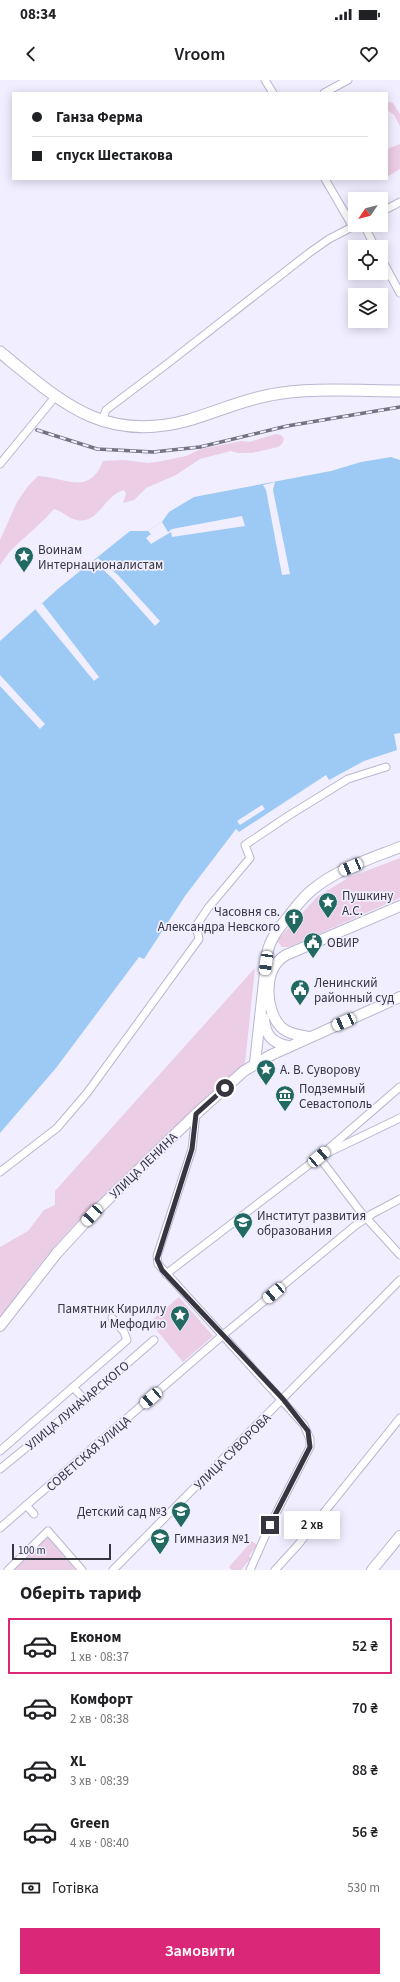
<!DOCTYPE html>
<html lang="uk">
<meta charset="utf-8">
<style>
:root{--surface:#fff;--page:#f6f6f6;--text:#202124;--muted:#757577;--line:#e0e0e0;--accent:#db2777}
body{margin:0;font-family:"Source Sans 3",sans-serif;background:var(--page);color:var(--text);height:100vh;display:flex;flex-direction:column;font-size:15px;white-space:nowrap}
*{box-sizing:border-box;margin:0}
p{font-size:13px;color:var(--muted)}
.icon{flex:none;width:22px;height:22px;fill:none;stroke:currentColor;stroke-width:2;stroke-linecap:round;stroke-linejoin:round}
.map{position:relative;height:1490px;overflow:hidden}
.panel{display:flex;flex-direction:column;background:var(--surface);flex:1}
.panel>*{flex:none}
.hud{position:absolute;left:12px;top:12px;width:376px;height:88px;border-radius:0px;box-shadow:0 2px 10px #0003;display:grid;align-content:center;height:88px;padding:0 20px;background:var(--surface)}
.needle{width:26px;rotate:235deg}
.controls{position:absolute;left:348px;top:112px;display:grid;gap:8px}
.controls a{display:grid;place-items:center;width:40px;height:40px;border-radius:0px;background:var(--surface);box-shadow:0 2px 10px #0003;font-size:20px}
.scale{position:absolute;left:12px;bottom:10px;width:99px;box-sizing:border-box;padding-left:4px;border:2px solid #363540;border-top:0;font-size:11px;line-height:14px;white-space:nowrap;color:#363540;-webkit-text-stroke:3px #f0eeff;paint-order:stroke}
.end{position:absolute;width:18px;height:18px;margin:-9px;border:5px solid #363540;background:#fff;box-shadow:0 0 0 2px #fff}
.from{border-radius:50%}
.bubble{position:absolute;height:28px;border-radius:0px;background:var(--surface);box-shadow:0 2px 10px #0003;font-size:13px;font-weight:600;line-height:28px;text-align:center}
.car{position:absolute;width:12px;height:24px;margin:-12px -6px;border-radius:5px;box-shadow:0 0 3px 1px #0007;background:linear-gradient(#fff 24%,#345 0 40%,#fff 0 76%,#345 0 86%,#fff 0)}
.hud b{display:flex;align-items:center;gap:14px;height:38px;font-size:15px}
.hud b+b{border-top:1px solid var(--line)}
.hud i{width:10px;height:10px;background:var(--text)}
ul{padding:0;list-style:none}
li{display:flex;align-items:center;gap:12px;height:56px;margin:0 8px 6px;padding:0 12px;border:2px solid transparent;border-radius:0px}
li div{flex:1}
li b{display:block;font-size:15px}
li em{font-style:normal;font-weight:600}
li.active{border-color:var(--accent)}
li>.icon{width:36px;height:36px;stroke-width:1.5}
h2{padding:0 20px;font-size:18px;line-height:48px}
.pay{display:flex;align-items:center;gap:10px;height:44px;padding:0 20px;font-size:15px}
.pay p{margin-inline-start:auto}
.action{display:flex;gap:8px;margin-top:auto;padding:8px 20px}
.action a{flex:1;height:46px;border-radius:0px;background:var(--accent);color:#fff;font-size:16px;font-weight:600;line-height:46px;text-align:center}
.status{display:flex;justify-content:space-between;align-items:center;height:28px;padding:0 20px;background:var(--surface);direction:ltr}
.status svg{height:11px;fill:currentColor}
header{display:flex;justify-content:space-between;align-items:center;height:52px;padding:0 20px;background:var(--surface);font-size:18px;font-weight:600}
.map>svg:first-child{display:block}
.green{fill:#ebcde5}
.water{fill:#9dcaf4}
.pier{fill:#f0eeff}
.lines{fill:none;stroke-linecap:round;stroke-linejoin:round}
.minor-casing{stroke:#b9b6d0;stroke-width:9}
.secondary-casing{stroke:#b9b6d0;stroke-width:12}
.primary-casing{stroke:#b9b6d0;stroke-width:13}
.minor{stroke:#fff;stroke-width:7}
.secondary{stroke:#fff;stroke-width:10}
.primary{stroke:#fff;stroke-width:11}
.rail-casing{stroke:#757380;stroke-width:3.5}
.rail{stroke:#f0eeff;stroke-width:2;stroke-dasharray:6;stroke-linecap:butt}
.route{stroke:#363540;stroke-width:5}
.labels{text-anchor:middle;stroke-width:3.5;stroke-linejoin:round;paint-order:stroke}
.poi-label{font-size:13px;fill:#363540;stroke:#f0eeff;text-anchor:start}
.street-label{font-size:13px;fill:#363540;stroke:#f0eeff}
</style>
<div class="status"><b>08:34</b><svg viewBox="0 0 49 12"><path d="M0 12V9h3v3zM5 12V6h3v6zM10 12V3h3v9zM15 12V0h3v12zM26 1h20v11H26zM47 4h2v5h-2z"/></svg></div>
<header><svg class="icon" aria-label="back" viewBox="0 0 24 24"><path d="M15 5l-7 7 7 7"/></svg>Vroom<svg class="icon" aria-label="heart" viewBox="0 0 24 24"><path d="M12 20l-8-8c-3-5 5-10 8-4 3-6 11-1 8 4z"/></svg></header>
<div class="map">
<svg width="400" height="1490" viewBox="0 0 400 1490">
<rect width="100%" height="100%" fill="#f0eeff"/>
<g class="green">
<polygon points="389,22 393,23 400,34 400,46 394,35 387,30 387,23"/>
<polygon points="400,64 400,89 387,97 387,69"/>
<path d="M276 354 281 355 284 359 282 364 278 367 252 373H238L231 371 200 379 176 395 146 408 134 420 123 423 126 414 124 410C105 414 98 445 77 440 68 439 63 431 54 429 41 444 26 456 11 470 7 475 4 480 0 485V460L17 422 28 406 38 396C65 397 89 417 103 381L124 380 149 383 162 381 186 376 201 369 242 361 249 362Z"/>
<polygon points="400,778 400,818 289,867 282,867 278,862 279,858 318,816 350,797"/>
<path d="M255 888 245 983C181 1046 110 1103 51 1171 33 1192 17 1216 0 1239V1167L28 1151 44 1130 55 1125V1111Z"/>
<polygon points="179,1217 213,1256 183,1282 150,1242"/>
<polygon points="47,1456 76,1490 11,1490"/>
<polygon points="252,1461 257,1465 249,1476 247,1474 251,1478 241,1490 232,1490 229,1487"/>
</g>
<polygon class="water" points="391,377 400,380 400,653 394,654 397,670 364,681 329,700 326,695 239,752 236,749 185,816 144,879 139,877 56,988 0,1053 0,561 59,508 130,451 148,451 162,442 169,432 194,417 331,391 361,382"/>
<g class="pier">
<polygon points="275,402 273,410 290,494 282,495 266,410 263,405"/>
<polygon points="242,436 245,446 172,457 171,452 151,464 146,458 151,454 148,451 162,442 168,452 172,449"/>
<polygon points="98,478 118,495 160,541 155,546 113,499 94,481"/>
<polygon points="42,523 99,597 94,601 35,529"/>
<polygon points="0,595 45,644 40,649 0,606"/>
<polygon points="262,725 265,729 240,745 237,741"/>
</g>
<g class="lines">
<defs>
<g id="minor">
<polyline points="265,0 273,13"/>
<polyline points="324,13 348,0"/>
<polyline points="325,99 353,147"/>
<polyline points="381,132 400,122"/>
<polyline points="364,145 375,167"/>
<polyline points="381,178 400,213"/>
<polyline points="102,341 106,330 167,284 309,173 329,159 356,145"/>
<polyline points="0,384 55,317"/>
<polyline points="196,1034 192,1069 157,1176 158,1184 304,1345 310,1359 310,1367 270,1445 250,1490"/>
<polyline points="327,1070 400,1007"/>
<polyline points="319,1077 360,1131 400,1175"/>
<polyline points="0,1092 57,1048 87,1013 199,859 196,846 208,828 250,778 245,765 288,736 348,699 386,687"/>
<polyline points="166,1194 319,1077 400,1038"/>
<polyline points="73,1307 85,1320"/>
<polyline points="0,1371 127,1260 124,1252 112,1238"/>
<polyline points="0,1389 85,1320 154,1260"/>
<polyline points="26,1425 34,1434"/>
<polyline points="0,1448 223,1255 356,1145 372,1134 400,1119"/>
<polyline points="8,1490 48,1451 82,1490"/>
<polyline points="113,1490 400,1200"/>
<polyline points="275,1490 297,1466 400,1338"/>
</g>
<g id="secondary">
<path d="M264 938C265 955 272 963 288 966"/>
<path d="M309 957C299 955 288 954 281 947 264 929 263 888 286 875L400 826"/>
<path d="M255 983 267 874C270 859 278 849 288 837 295 828 303 817 312 810 337 789 370 779 400 767"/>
<polyline points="0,1246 57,1173 92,1135 196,1034 244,991 271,975 400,917"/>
<polyline points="372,1490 400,1456"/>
</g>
<path id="primary" d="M0 272C61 322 104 364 189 340 216 332 242 320 270 315 309 307 360 311 400 311"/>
</defs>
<use href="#minor" class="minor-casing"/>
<use href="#secondary" class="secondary-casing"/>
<use href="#primary" class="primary-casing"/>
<use href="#minor" class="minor"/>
<use href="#secondary" class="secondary"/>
<use href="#primary" class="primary"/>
<defs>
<polyline id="rail" points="37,350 97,369 153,372 200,367 287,346 400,327"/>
</defs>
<use href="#rail" class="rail-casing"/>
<use href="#rail" class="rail"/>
</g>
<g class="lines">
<polyline class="route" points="225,1008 196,1034 192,1069 157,1179 162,1190 283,1319 308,1351 310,1367 270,1445"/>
</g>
<defs>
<symbol id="sight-pin" viewBox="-11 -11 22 30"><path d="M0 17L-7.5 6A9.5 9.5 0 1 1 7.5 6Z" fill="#226a61" stroke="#f0eeff"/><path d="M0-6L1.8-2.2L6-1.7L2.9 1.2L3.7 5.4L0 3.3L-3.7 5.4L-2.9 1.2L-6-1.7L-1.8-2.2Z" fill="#fff"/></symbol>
<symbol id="church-pin" viewBox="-11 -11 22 30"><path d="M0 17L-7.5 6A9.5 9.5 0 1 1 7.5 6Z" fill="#226a61" stroke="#f0eeff"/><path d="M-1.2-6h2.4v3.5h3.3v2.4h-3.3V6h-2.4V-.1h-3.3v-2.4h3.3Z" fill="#fff"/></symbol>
<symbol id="civic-pin" viewBox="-11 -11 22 30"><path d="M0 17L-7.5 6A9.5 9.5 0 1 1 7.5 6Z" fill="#226a61" stroke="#f0eeff"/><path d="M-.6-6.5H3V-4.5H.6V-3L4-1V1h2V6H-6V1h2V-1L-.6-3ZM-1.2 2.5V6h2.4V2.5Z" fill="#fff"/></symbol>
<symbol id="museum-pin" viewBox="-11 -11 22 30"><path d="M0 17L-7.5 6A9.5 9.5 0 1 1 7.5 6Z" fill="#226a61" stroke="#f0eeff"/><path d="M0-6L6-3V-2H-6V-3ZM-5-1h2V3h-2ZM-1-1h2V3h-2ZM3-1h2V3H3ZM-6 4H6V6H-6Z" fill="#fff"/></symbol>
<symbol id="university-pin" viewBox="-11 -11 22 30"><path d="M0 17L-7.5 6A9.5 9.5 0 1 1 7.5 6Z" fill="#226a61" stroke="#f0eeff"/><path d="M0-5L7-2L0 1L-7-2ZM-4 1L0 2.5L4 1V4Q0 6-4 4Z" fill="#fff"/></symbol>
<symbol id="school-pin" viewBox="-11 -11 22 30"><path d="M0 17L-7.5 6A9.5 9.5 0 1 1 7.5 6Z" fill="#226a61" stroke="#f0eeff"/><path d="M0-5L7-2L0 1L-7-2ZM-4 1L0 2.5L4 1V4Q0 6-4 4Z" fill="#fff"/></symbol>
</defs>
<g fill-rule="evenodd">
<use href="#sight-pin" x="13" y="465" width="22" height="30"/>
<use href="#sight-pin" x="317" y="811" width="22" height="30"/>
<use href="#church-pin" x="283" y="827" width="22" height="30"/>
<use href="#civic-pin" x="302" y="851" width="22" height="30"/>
<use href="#civic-pin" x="289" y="898" width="22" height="30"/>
<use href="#sight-pin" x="255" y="978" width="22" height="30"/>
<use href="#museum-pin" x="274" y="1004" width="22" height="30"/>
<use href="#university-pin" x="232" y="1131" width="22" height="30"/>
<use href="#sight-pin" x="169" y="1224" width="22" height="30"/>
<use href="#school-pin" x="170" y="1420" width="22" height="30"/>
<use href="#school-pin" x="149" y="1447" width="22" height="30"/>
</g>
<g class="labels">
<g class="poi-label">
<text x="38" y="474">Воинам<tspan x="38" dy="15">Интернационалистам</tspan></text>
<text x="342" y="820">Пушкину<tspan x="342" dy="15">А.С.</tspan></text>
<text x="280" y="836" text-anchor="end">Часовня св.<tspan x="280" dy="15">Александра Невского</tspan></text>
<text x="327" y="867">ОВИР</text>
<text x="314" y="907">Ленинский<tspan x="314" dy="15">районный суд</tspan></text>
<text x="280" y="994">А. В. Суворову</text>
<text x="299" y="1013">Подземный<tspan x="299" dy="15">Севастополь</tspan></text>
<text x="257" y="1140">Институт развития<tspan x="257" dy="15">образования</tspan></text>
<text x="166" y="1233" text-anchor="end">Памятник Кириллу<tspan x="166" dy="15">и Мефодию</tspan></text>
<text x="167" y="1436" text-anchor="end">Детский сад №3</text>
<text x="174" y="1463">Гимназия №1</text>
</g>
<g class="street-label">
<text transform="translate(143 1085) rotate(-44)" y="5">УЛИЦА ЛЕНИНА</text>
<text transform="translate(77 1325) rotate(-40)" y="5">УЛИЦА ЛУНАЧАРСКОГО</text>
<text transform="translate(232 1371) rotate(-45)" y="5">УЛИЦА СУВОРОВА</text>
<text transform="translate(88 1373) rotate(-41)" y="5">СОВЕТСКАЯ УЛИЦА</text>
</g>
</g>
</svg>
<div class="controls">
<a><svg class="needle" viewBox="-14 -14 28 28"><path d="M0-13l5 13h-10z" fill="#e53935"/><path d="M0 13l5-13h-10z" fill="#757577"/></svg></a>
<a><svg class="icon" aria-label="locate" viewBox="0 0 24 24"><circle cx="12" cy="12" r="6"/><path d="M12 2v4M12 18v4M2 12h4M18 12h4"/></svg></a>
<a><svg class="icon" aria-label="layers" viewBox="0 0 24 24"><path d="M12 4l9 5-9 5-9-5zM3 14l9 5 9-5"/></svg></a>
</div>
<div class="scale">100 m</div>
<i class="end from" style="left:225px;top:1008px"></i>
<i class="end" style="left:270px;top:1445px"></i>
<div class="bubble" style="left:284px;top:1431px;width:56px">2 хв</div>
<i class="car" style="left:351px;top:787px;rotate:247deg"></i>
<i class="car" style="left:266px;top:883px;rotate:188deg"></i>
<i class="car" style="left:344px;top:942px;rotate:246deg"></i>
<i class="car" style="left:319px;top:1077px;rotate:49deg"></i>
<i class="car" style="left:92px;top:1135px;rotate:223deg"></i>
<i class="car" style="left:274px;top:1213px;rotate:230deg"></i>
<i class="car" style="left:151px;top:1318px;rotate:229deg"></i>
<div class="hud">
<b><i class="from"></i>Ганза Ферма</b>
<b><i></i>спуск Шестакова</b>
</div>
</div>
<section class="panel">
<h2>Оберіть тариф</h2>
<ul>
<li class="active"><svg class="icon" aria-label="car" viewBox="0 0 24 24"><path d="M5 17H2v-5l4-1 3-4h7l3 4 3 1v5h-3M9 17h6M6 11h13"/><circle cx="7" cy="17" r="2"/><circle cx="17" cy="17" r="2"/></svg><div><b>Економ</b><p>1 хв · 08:37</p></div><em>52 ₴</em></li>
<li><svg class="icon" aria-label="car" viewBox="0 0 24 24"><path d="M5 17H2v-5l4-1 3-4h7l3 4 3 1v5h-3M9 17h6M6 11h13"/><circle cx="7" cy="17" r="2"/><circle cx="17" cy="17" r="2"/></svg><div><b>Комфорт</b><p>2 хв · 08:38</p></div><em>70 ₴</em></li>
<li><svg class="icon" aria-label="car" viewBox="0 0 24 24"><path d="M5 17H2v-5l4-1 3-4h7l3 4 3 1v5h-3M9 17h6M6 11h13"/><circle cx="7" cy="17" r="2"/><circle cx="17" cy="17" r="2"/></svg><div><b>XL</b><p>3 хв · 08:39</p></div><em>88 ₴</em></li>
<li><svg class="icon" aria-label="car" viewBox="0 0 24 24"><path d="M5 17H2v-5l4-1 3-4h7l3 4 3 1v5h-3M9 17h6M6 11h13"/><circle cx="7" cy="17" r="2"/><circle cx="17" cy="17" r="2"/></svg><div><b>Green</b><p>4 хв · 08:40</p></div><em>56 ₴</em></li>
</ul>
<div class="pay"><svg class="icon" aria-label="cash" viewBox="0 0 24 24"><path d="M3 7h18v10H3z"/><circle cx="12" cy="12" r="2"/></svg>Готівка<p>530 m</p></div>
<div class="action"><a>Замовити</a></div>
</section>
